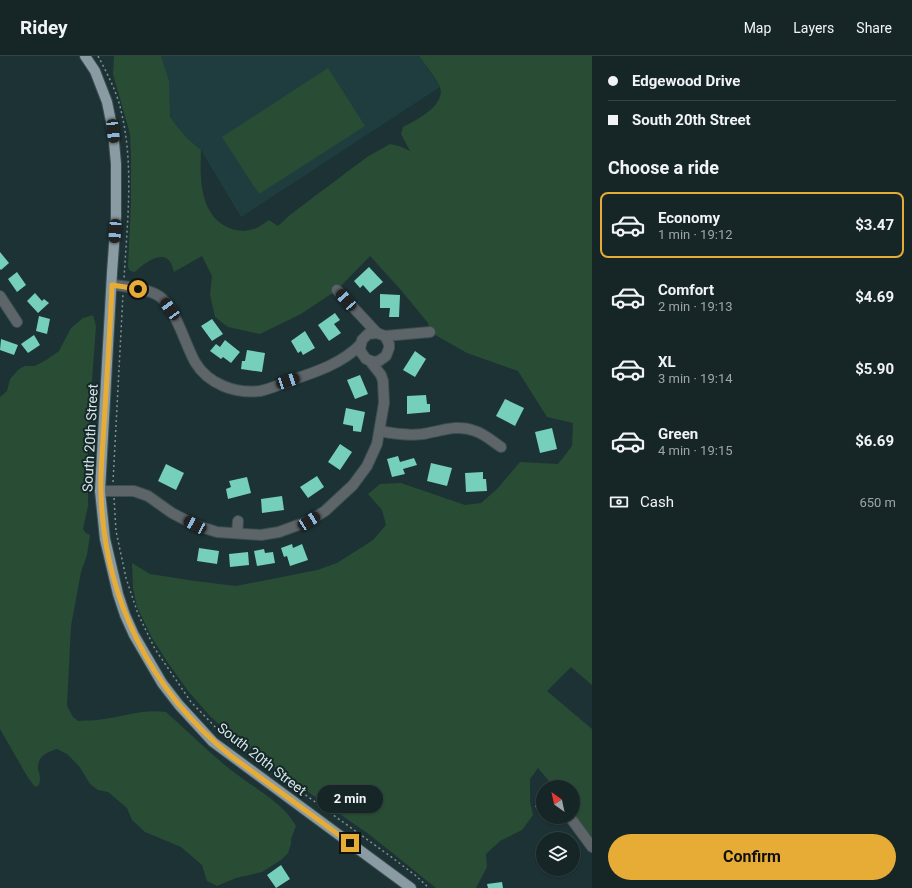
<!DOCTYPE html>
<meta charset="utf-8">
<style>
:root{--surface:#162627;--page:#1f2e2f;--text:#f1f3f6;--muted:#9ea5a7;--line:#354344;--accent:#e7ac36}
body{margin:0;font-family:Roboto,sans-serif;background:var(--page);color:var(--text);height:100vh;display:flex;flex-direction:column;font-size:15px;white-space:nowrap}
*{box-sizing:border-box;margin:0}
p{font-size:13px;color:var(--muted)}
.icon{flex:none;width:22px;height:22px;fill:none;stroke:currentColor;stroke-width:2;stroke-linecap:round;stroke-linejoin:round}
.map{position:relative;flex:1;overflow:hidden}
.drawer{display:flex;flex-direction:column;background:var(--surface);width:320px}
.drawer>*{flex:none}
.guide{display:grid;align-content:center;height:88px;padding:0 16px;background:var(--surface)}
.needle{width:26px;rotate:327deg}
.tools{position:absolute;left:536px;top:724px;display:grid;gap:8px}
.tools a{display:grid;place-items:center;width:44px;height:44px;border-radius:50%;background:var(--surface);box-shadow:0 1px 3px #0004,0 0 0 1px var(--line);font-size:20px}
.end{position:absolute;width:18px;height:18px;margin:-9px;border:5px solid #e7ac36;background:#111;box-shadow:0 0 0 2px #111}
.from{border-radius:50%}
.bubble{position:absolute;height:28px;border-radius:14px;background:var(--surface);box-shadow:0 1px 3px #0004,0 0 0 1px var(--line);font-size:13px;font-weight:700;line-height:28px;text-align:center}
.car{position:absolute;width:12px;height:24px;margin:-12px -6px;border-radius:5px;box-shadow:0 0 3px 1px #0007;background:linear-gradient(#222 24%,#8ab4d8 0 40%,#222 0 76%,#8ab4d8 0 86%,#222 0)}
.guide b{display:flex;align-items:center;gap:14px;height:38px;font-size:15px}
.guide b+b{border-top:1px solid var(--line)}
.guide i{width:10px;height:10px;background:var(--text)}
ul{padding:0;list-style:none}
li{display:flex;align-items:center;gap:12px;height:66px;margin:0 8px 6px;padding:0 8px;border:2px solid transparent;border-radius:8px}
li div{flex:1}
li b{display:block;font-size:15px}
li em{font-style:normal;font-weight:700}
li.selected{border-color:var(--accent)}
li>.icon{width:36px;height:36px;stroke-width:1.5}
h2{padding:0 16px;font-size:18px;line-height:48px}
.pay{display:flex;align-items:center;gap:10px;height:44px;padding:0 16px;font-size:15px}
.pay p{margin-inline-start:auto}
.action{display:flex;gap:8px;margin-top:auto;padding:8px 16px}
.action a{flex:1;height:46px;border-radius:24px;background:var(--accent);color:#111;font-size:16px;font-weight:700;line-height:46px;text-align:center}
header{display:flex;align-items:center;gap:24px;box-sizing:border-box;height:56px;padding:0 20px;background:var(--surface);border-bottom:1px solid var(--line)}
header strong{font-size:19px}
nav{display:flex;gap:22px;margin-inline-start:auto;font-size:14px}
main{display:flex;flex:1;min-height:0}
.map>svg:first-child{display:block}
.built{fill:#1f3d3f}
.green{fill:#294c34}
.building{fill:#76cfbb}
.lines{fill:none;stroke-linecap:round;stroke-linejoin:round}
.minor-casing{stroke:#3b4f51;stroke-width:12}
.major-casing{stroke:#3b4f51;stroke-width:12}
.path{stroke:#819293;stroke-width:1.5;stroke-dasharray:2 3;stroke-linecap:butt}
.minor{stroke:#5d6569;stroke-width:10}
.major{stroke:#8a9ba3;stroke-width:10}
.route{stroke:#e7ac36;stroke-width:5}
.labels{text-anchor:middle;stroke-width:4;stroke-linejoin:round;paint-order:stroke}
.street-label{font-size:14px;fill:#dae6e7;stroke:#14282a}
</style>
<header>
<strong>Ridey</strong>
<nav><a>Map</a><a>Layers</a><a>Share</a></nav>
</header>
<main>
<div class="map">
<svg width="592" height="832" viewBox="0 0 592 832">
<rect width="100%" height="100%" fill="#1d3234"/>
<polygon class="built" points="136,0 419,0 440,31 241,161 201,94 187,82 176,69"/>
<g class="green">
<path d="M114 0H161L169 25 170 60 176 69 187 82 201 94C200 120 199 157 227 171 235 175 244 176 253 173 259 172 264 167 269 164L278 170 291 158 367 101 390 88 399 90 410 95 401 78 403 71C415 65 446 50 440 31 437 24 424 7 419 0H592V629L571 611 547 635 592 673V781L573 756V731H554L538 712 530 723V745L533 759 522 774 500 785 486 798 487 811 476 832H436L370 779 311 738 226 675 210 660 188 635 166 604 152 582 137 551 133 532 132 507 150 518 195 525 236 530 317 514 337 507 373 484 386 469 382 454 368 438 380 428 401 427 465 449 481 447 497 433 520 406 558 408 572 390 573 367 547 361 518 315 467 297 430 276 428 267 400 233 370 200 337 234 301 258 260 278 228 271 215 261 210 239 212 220 202 200 174 216C173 213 172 209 171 207 162 192 142 209 135 216L130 215 128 211 131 147V100L130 78 113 18Z"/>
<polygon points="328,12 365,70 259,138 222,81"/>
<path d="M93 259 96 270 88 379V450L83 473 86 477 90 479 87 499 81 516 71 570 67 650 73 661 78 665C87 664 95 665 104 663 126 660 143 653 166 656 188 675 208 696 231 714 252 731 282 745 296 770L291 783V788L288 797 281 804 262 816 236 822 217 830 207 825 202 809 181 791 145 776 132 764 127 752 108 736 98 734 90 728 79 710 67 698 57 693C48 696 39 699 38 710 37 717 42 717 39 729L35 731 27 720 0 673V341L7 335 10 323 19 313 25 310H35L46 304 59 295 71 272 83 262Z"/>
</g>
<g class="building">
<polygon points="0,196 9,207 1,214 0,213"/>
<polygon points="369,211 383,226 370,237 363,229 360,232 354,225"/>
<polygon points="17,216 26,229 17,236 8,223"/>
<polygon points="35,237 42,245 44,243 49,247 38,257 27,245"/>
<polygon points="380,238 400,239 399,261 389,261 390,252 380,252"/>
<polygon points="335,257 340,264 334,268 341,277 329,285 318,269"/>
<polygon points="39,260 50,263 47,278 36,275"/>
<polygon points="212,263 223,278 212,285 201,270"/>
<polygon points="305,275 315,292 303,299 301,295 298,297 291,285"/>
<polygon points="34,279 40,289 28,297 21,288"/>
<polygon points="1,283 18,289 14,299 0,294"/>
<polygon points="225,284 240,296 231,307 223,301 221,303 210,295 216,288 220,291"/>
<polygon points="247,294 265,297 262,316 241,313 242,305 245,305"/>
<polygon points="415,295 426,303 415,321 403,314"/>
<polygon points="360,319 368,338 355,343 347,324"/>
<polygon points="426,339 427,348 430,348 430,356 407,358 407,340"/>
<polygon points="505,343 524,352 515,370 496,360"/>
<polygon points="346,352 365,356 361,376 353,375 353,370 343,368"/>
<polygon points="552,372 557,393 540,397 535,376"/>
<polygon points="340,388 352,396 340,414 328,406"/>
<polygon points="398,400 400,406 414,402 417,409 403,413 405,418 392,421 387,403"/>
<polygon points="431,407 452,412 447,430 427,425"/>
<polygon points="166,408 184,417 176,434 158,425"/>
<polygon points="483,416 483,423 486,423 487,435 466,436 465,417"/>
<polygon points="317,420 324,431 308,442 300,431"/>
<polygon points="247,421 251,437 228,443 226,433 231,431 229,425"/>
<polygon points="282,440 284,454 262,457 261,443"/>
<polygon points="292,488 293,492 302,488 308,504 290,510 287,500 284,501 281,492"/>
<polygon points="199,492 219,495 217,508 197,505"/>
<polygon points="264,493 265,497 273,496 275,507 257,510 254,495"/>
<polygon points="248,496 249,509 230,511 229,498"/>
<polygon points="543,745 543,756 540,758 535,750"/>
<polygon points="281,809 290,823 276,832 267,819"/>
<polygon points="502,826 503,832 488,832 487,828"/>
</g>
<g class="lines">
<defs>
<g id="minor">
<path d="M112 229C124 230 148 233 159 240 169 247 175 261 180 272 185 283 189 295 195 306 208 328 235 338 260 335 270 333 281 328 292 324 316 316 343 307 361 288"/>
<polyline points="337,234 377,277"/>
<polyline points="0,240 17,266"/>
<polyline points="385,280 389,288 389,292 386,300 379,305 374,306 366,303 361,296 360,292 362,284 368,278 377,277 385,280 430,276"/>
<path d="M380 375C395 378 408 380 423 378 441 375 458 368 475 375 485 378 493 386 501 391"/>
<polyline points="100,435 134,435 148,440 172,457 195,469 217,476 261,479 279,476 309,465 325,455 353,429 367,410 377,388 384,347 383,325 381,319 370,305"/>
<polyline points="237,477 238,465"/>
<polyline points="570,761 592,791"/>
</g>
<polyline id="major" points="85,0 95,15 107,46 113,75 116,108 116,161 112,217 100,435 105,483 118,538 125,559 134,579 162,627 179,649 213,686 411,832"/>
</defs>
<use href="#minor" class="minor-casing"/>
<use href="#major" class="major-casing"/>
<g class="path">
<path d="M98 0C108 19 118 38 122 59 134 112 127 169 124 223"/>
<polyline points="113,426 123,238"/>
<polyline points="114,442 116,475 126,522 138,558 155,593 191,646 224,680 390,800 415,819 429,832"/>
</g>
<use href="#minor" class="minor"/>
<use href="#major" class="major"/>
</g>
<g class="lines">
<path class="route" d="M138 233 112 229C110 275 107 322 104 368 103 391 100 415 101 437 104 541 150 635 231 700L350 787"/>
</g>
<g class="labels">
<g class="street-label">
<text transform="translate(90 382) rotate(-87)" y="5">South 20th Street</text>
<text transform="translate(262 703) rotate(38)" y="5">South 20th Street</text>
</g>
</g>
</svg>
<div class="tools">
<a><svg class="needle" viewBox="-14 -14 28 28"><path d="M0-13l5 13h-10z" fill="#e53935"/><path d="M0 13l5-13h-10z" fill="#9ea5a7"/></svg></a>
<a><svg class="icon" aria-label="layers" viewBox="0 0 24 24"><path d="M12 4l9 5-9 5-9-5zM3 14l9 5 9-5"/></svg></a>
</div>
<i class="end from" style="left:138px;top:233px"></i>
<i class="end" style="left:350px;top:787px"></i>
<div class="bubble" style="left:317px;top:729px;width:66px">2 min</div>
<i class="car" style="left:113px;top:75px;rotate:174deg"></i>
<i class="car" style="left:115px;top:175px;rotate:184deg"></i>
<i class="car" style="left:346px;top:244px;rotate:319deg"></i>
<i class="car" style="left:170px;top:253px;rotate:324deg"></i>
<i class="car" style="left:288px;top:325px;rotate:71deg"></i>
<i class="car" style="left:309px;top:465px;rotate:57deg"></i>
<i class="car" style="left:195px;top:469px;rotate:298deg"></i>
</div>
<section class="drawer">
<div class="guide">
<b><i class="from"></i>Edgewood Drive</b>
<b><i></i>South 20th Street</b>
</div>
<h2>Choose a ride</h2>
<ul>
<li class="selected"><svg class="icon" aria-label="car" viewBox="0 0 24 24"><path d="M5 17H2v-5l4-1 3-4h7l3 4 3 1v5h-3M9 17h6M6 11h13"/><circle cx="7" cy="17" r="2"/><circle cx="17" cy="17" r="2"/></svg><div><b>Economy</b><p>1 min · 19:12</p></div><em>$3.47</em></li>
<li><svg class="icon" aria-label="car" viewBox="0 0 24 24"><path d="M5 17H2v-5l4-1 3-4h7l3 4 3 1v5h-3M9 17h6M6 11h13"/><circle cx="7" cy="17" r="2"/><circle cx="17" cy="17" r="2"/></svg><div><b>Comfort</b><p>2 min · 19:13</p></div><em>$4.69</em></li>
<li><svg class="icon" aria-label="car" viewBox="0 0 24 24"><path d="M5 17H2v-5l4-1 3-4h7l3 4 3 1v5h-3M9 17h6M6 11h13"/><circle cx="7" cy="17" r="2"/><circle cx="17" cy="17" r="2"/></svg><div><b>XL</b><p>3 min · 19:14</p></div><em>$5.90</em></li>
<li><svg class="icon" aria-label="car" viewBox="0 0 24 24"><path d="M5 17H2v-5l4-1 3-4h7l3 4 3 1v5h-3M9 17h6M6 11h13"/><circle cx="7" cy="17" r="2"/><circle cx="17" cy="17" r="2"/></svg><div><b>Green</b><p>4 min · 19:15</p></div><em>$6.69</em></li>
</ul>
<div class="pay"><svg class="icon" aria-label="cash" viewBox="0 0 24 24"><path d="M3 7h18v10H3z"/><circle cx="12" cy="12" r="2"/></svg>Cash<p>650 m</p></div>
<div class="action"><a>Confirm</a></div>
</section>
</main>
